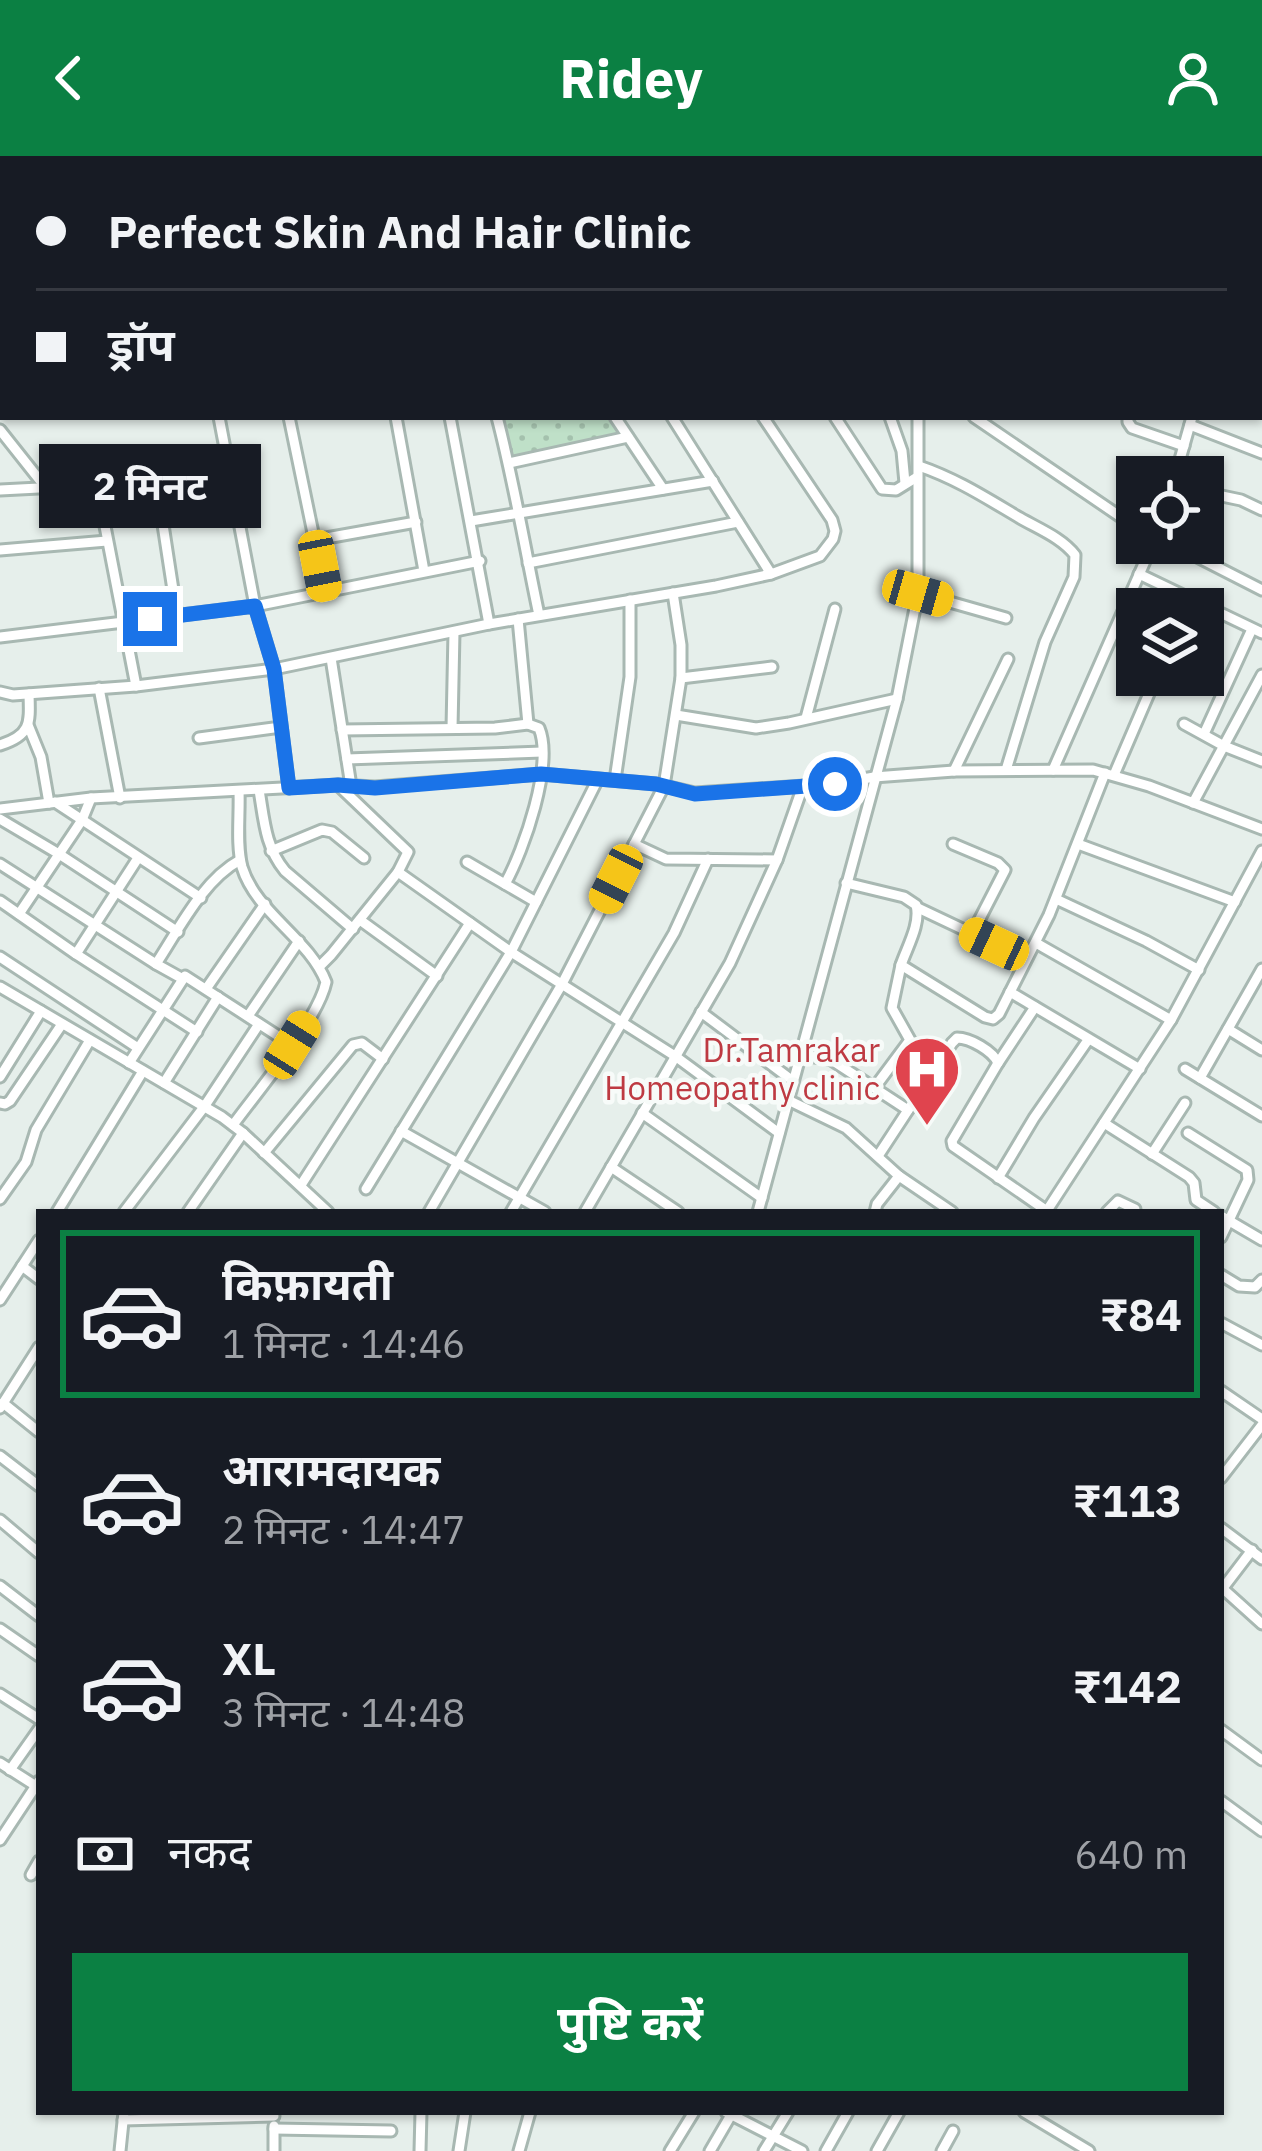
<!DOCTYPE html>
<html lang="hi">
<meta charset="utf-8">
<style>
:root{--surface:#171b24;--page:#242831;--text:#f1f3f6;--muted:#9ea1a6;--line:#363941;--accent:#0b8043}
body{margin:0;font-family:"IBM Plex Sans","Noto Sans Devanagari",sans-serif;background:var(--page);color:var(--text);height:100vh;display:flex;flex-direction:column;font-size:45px;white-space:nowrap}
*{box-sizing:border-box;margin:0}
p{font-size:39px;color:var(--muted)}
.icon{flex:none;width:66px;height:66px;fill:none;stroke:currentColor;stroke-width:2;stroke-linecap:round;stroke-linejoin:round}
.map{position:relative;flex:1;overflow:hidden}
.side{position:absolute;left:36px;top:1053px;width:1188px;height:906px;display:flex;flex-direction:column;background:var(--surface);border-radius:0px;box-shadow:0 3px 9px #0004}
.side>*{flex:none}
.top-card{position:absolute;left:0px;top:0px;width:1263px;height:264px;box-shadow:0 3px 9px #0004;display:grid;align-content:center;height:264px;padding:0 36px;background:var(--surface)}
.buttons{position:absolute;left:1116px;top:300px;display:grid;gap:24px}
.buttons a{display:grid;place-items:center;width:108px;height:108px;border-radius:0px;background:var(--surface);box-shadow:0 3px 9px #0004;font-size:60px}
.end{position:absolute;width:54px;height:54px;margin:-27px;border:15px solid #1a73e8;background:#fff;box-shadow:0 0 0 6px #fff}
.from{border-radius:50%}
.bubble{position:absolute;height:84px;border-radius:0px;background:var(--surface);box-shadow:0 3px 9px #0004;font-size:39px;font-weight:700;line-height:84px;text-align:center}
.car{position:absolute;width:36px;height:72px;margin:-36px -18px;border-radius:15px;box-shadow:0 0 9px 3px #0007;background:linear-gradient(#f5c518 24%,#345 0 40%,#f5c518 0 76%,#345 0 86%,#f5c518 0)}
.top-card b{display:flex;align-items:center;gap:42px;height:114px;font-size:45px}
.top-card b+b{border-top:3px solid var(--line)}
.top-card i{width:30px;height:30px;background:var(--text)}
ul{padding:21px 0 0;list-style:none}
li{display:flex;align-items:center;gap:36px;height:168px;margin:0 24px 18px;padding:0 12px;border:6px solid transparent;border-radius:0px}
li div{flex:1}
li b{display:block;font-size:45px}
li em{font-style:normal;font-weight:700}
li.selected{border-color:var(--accent)}
li>.icon{width:108px;height:108px;stroke-width:1.5}
.pay{display:flex;align-items:center;gap:30px;height:132px;padding:0 36px;font-size:45px}
.pay p{margin-inline-start:auto}
.action{display:flex;gap:24px;margin-top:auto;padding:24px 36px}
.action a{flex:1;height:138px;border-radius:0px;background:var(--accent);color:#fff;font-size:48px;font-weight:700;line-height:138px;text-align:center}
header{display:flex;justify-content:space-between;align-items:center;height:156px;padding:0 36px;background:var(--accent);color:#fff;font-size:54px;font-weight:700}
.map>svg:first-child{display:block}
.grass{fill:url(#grass-dots)}
.lines{fill:none;stroke-linecap:round;stroke-linejoin:round}
.minor-casing{stroke:#a8b8b2;stroke-width:15}
.minor{stroke:#fff;stroke-width:9}
.route{stroke:#1a73e8;stroke-width:15}
.labels{text-anchor:middle;stroke-width:9;stroke-linejoin:round;paint-order:stroke}
.health-label{font-size:33px;fill:#be3a42;stroke:#f7fbf9;text-anchor:end}
</style>
<header><svg class="icon" aria-label="back" viewBox="0 0 24 24"><path d="M15 5l-7 7 7 7"/></svg>Ridey<svg class="icon" aria-label="person" viewBox="0 0 24 24"><circle cx="12" cy="8" r="4"/><path d="M4 21q1-7 8-7t8 7"/></svg></header>
<div class="map">
<svg width="1262" height="1995" viewBox="0 0 1262 1995">
<defs>
<pattern id="grass-dots" width="8" height="8" patternUnits="userSpaceOnUse" patternTransform="scale(3)"><rect width="8" height="8" fill="#bfe0c8"/><path d="M2 2h.1M6 6h.1" fill="none" stroke="#a4c1ad" stroke-width="1.8" stroke-linecap="round"/></pattern>
</defs>
<rect width="100%" height="100%" fill="#e6efeb"/>
<polygon class="grass" points="497,261 615,261 628,281 509,307"/>
<g class="lines">
<defs>
<g id="minor">
<polyline points="84,0 86,3"/>
<polyline points="178,0 180,3"/>
<polyline points="330,0 333,3"/>
<polyline points="409,0 412,3"/>
<polyline points="482,0 485,3"/>
<polyline points="532,0 534,3"/>
<polyline points="576,0 579,3"/>
<polyline points="667,0 669,3"/>
<polyline points="756,0 758,3"/>
<polyline points="845,0 847,3"/>
<polyline points="889,0 890,3"/>
<polyline points="153,3 156,0"/>
<polyline points="269,3 273,0"/>
<polyline points="686,3 690,0"/>
<polyline points="934,3 934,0"/>
<polyline points="1076,3 1078,0"/>
<polyline points="0,19 3,23"/>
<polyline points="0,49 3,47"/>
<polyline points="1260,80 1262,77"/>
<polyline points="0,131 3,129"/>
<polyline points="1260,140 1262,142"/>
<polyline points="0,161 3,164"/>
<polyline points="1260,204 1262,200"/>
<polyline points="1260,250 1262,251"/>
<polyline points="219,261 255,450 274,513 289,632"/>
<polyline points="289,261 325,435"/>
<polyline points="396,261 424,415"/>
<polyline points="450,261 489,468"/>
<path d="M497 261C514 326 525 393 539 459"/>
<polyline points="615,261 663,333"/>
<polyline points="672,261 771,418"/>
<polyline points="835,261 882,333 896,334 917,321"/>
<polyline points="890,261 902,295 905,327"/>
<polyline points="974,261 1137,372"/>
<polyline points="1128,261 1128,266 1132,272 1184,290"/>
<polyline points="1190,269 1262,297"/>
<polyline points="0,274 46,332"/>
<polyline points="509,307 628,281"/>
<path d="M919 310C957 323 986 342 1020 362 1039 373 1062 382 1075 399L1074 421 1045 486 1006 614"/>
<polyline points="1175,321 1192,261"/>
<polyline points="156,323 177,460"/>
<polyline points="97,329 136,530"/>
<polyline points="0,334 97,329 228,315"/>
<polyline points="1203,336 1241,344 1262,354"/>
<polyline points="471,365 713,325"/>
<polyline points="315,384 416,366"/>
<polyline points="1170,387 1262,434"/>
<polyline points="0,394 107,385"/>
<polyline points="528,407 738,366"/>
<polyline points="1139,418 1262,477"/>
<polyline points="918,437 1006,462"/>
<polyline points="518,463 528,568"/>
<polyline points="0,481 255,450 480,405"/>
<polyline points="331,502 351,630"/>
<polyline points="681,522 772,511"/>
<polyline points="99,532 120,642"/>
<polyline points="0,536 13,539 136,530 274,513 489,468 716,430 771,418 820,400 833,383 835,375 832,364 763,261"/>
<polyline points="676,559 756,572 789,567 897,543"/>
<polyline points="806,562 835,453"/>
<polyline points="1184,568 1224,590 1262,605"/>
<polyline points="28,569 41,601 49,647"/>
<polyline points="452,572 454,476"/>
<path d="M342 574 495 572 528 568 539 572C554 608 524 694 505 728"/>
<polyline points="1204,578 1252,473"/>
<polyline points="199,582 281,571"/>
<path d="M0 589C31 579 30 568 29 538"/>
<polyline points="347,603 542,596"/>
<polyline points="1053,614 1153,387"/>
<polyline points="954,615 1008,503"/>
<polyline points="1114,619 1157,519"/>
<polyline points="615,624 630,521 630,444"/>
<polyline points="338,629 408,696 398,716 511,796 675,900 779,977"/>
<path d="M259 634C264 663 265 691 285 715L353 773"/>
<polyline points="55,646 201,742"/>
<polyline points="1193,647 1262,519"/>
<polyline points="0,653 91,642 338,629 375,631 541,618 656,628 695,637 835,628 874,621 954,615 1093,614 1149,630 1262,673"/>
<polyline points="0,663 59,698 178,776"/>
<polyline points="634,688 666,703 777,704"/>
<polyline points="953,688 998,707 1005,714 972,778"/>
<polyline points="1078,688 1235,746"/>
<polyline points="271,695 322,674 332,676 364,702"/>
<polyline points="467,706 536,746"/>
<polyline points="0,708 156,808"/>
<path d="M846 727 904 741 916 749C921 768 907 791 901 809L985 861 993 863 999 858 1049 759 1105 617"/>
<polyline points="1056,743 1146,785 1199,814"/>
<polyline points="0,745 76,798 197,876"/>
<polyline points="918,752 994,788"/>
<polyline points="19,758 82,664 91,642"/>
<polyline points="360,764 437,820"/>
<polyline points="1036,787 1171,864"/>
<polyline points="76,798 138,702"/>
<polyline points="0,801 138,892"/>
<polyline points="319,811 331,799 398,716"/>
<path d="M183 823 156 808C179 773 203 724 240 704"/>
<polyline points="0,831 222,961 243,977 328,1056"/>
<polyline points="206,833 265,748"/>
<polyline points="1010,836 1140,913"/>
<polyline points="701,856 793,925"/>
<polyline points="248,860 299,785"/>
<polyline points="1228,873 1262,894"/>
<polyline points="800,899 830,903 908,954"/>
<polyline points="129,907 185,820 292,889"/>
<polyline points="998,907 1035,851"/>
<polyline points="1185,913 1262,960"/>
<polyline points="0,921 41,855"/>
<polyline points="1200,922 1262,813"/>
<polyline points="164,927 218,841"/>
<polyline points="875,931 910,884 892,852 901,809"/>
<polyline points="788,944 846,972 899,1020 952,1056"/>
<polyline points="0,947 5,948 10,945 62,868"/>
<polyline points="642,957 762,1042"/>
<polyline points="1104,967 1189,1021 1194,1027 1196,1044 1214,1056"/>
<path d="M233 969C257 936 318 864 326 826 309 782 256 757 242 711 236 688 240 659 239 635"/>
<polyline points="401,975 545,1056"/>
<polyline points="1188,977 1247,1014 1248,1024 1221,1081"/>
<polyline points="264,997 353,889 362,887 383,903"/>
<polyline points="1152,998 1185,947"/>
<path d="M878 1000 952 887 957 882C970 882 993 895 998 907L952 985 953 990 1047 1055"/>
<polyline points="611,1011 678,1056"/>
<polyline points="998,1022 1034,962 1088,884"/>
<polyline points="301,1029 470,767"/>
<polyline points="366,1033 511,796 598,623"/>
<polyline points="0,1043 26,1006 36,974 90,884"/>
<polyline points="57,1056 143,915"/>
<polyline points="124,1056 204,951 259,868"/>
<polyline points="188,1056 243,977"/>
<polyline points="429,1056 562,828 664,630 681,522 681,489 673,437"/>
<polyline points="511,1056 674,777 708,703"/>
<polyline points="585,1056 730,807 777,704 803,630"/>
<polyline points="758,1056 897,543 918,437 918,261"/>
<polyline points="875,1056 877,1048 899,1020"/>
<polyline points="1046,1056 1171,864 1262,695"/>
<polyline points="1107,1056 1118,1045 1135,1053"/>
<polyline points="1221,1060 1262,1084"/>
<polyline points="22,1110 39,1123"/>
<polyline points="1221,1119 1239,1130 1255,1131 1262,1124"/>
<polyline points="0,1144 39,1084"/>
<polyline points="1221,1167 1262,1189"/>
<polyline points="1221,1235 1262,1263"/>
<polyline points="3,1247 39,1276"/>
<polyline points="0,1252 39,1191"/>
<polyline points="0,1300 39,1330"/>
<polyline points="1221,1322 1262,1269"/>
<polyline points="0,1364 39,1397"/>
<polyline points="1221,1372 1262,1403"/>
<polyline points="0,1430 39,1460"/>
<polyline points="1221,1431 1262,1468"/>
<polyline points="1223,1432 1252,1394"/>
<polyline points="0,1473 39,1500"/>
<polyline points="0,1538 39,1563"/>
<polyline points="1221,1574 1262,1604"/>
<polyline points="0,1607 36,1630"/>
<polyline points="10,1614 39,1573"/>
<polyline points="1221,1645 1262,1675"/>
<polyline points="0,1684 39,1625"/>
<polyline points="31,1719 39,1705"/>
<polyline points="726,1956 802,1995"/>
<polyline points="1024,1956 1089,1995"/>
<polyline points="123,1964 274,1960"/>
<polyline points="274,1973 391,1975"/>
<polyline points="120,1995 124,1956"/>
<polyline points="274,1995 274,1970"/>
<polyline points="420,1995 421,1956"/>
<polyline points="459,1995 465,1956"/>
<polyline points="519,1995 530,1956"/>
<polyline points="670,1995 694,1956"/>
<polyline points="710,1995 731,1959"/>
<polyline points="764,1995 788,1956"/>
<polyline points="826,1995 848,1956"/>
<polyline points="877,1995 899,1956"/>
<polyline points="942,1995 953,1975"/>
</g>
</defs>
<use href="#minor" class="minor-casing"/>
<use href="#minor" class="minor"/>
</g>
<g class="lines">
<polyline class="route" points="150,463 255,450 274,513 289,632 338,629 375,632 541,618 656,628 695,638 835,628"/>
</g>
<defs>
<symbol id="hospital-pin" viewBox="-11 -11 22 30"><path d="M0 17L-7.5 6A9.5 9.5 0 1 1 7.5 6Z" fill="#e0444e" stroke="#f7fbf9"/><path d="M-5-5h3v3.5h4V-5h3V5h-3V1.5h-4V5h-3Z" fill="#fff"/></symbol>
</defs>
<g fill-rule="evenodd">
<use href="#hospital-pin" x="889" y="875" width="76" height="104"/>
</g>
<g class="labels">
<g class="health-label">
<text x="880" y="906">Dr.Tamrakar<tspan x="880" dy="38">Homeopathy clinic</tspan></text>
</g>
</g>
</svg>
<div class="buttons">
<a><svg class="icon" aria-label="locate" viewBox="0 0 24 24"><circle cx="12" cy="12" r="6"/><path d="M12 2v4M12 18v4M2 12h4M18 12h4"/></svg></a>
<a><svg class="icon" aria-label="layers" viewBox="0 0 24 24"><path d="M12 4l9 5-9 5-9-5zM3 14l9 5 9-5"/></svg></a>
</div>
<i class="end from" style="left:835px;top:628px"></i>
<i class="end" style="left:150px;top:463px"></i>
<div class="bubble" style="left:39px;top:288px;width:222px">2 मिनट</div>
<i class="car" style="left:320px;top:410px;rotate:169deg"></i>
<i class="car" style="left:918px;top:437px;rotate:106deg"></i>
<i class="car" style="left:616px;top:723px;rotate:207deg"></i>
<i class="car" style="left:994px;top:788px;rotate:295deg"></i>
<i class="car" style="left:292px;top:889px;rotate:32deg"></i>
<div class="top-card">
<b><i class="from"></i>Perfect Skin And Hair Clinic</b>
<b><i></i>ड्रॉप</b>
</div>
<section class="side">
<ul>
<li class="selected"><svg class="icon" aria-label="car" viewBox="0 0 24 24"><path d="M5 17H2v-5l4-1 3-4h7l3 4 3 1v5h-3M9 17h6M6 11h13"/><circle cx="7" cy="17" r="2"/><circle cx="17" cy="17" r="2"/></svg><div><b>किफ़ायती</b><p>1 मिनट · 14:46</p></div><em>₹84</em></li>
<li><svg class="icon" aria-label="car" viewBox="0 0 24 24"><path d="M5 17H2v-5l4-1 3-4h7l3 4 3 1v5h-3M9 17h6M6 11h13"/><circle cx="7" cy="17" r="2"/><circle cx="17" cy="17" r="2"/></svg><div><b>आरामदायक</b><p>2 मिनट · 14:47</p></div><em>₹113</em></li>
<li><svg class="icon" aria-label="car" viewBox="0 0 24 24"><path d="M5 17H2v-5l4-1 3-4h7l3 4 3 1v5h-3M9 17h6M6 11h13"/><circle cx="7" cy="17" r="2"/><circle cx="17" cy="17" r="2"/></svg><div><b>XL</b><p>3 मिनट · 14:48</p></div><em>₹142</em></li>
</ul>
<div class="pay"><svg class="icon" aria-label="cash" viewBox="0 0 24 24"><path d="M3 7h18v10H3z"/><circle cx="12" cy="12" r="2"/></svg>नकद<p>640 m</p></div>
<div class="action"><a>पुष्टि करें</a></div>
</section>
</div>
